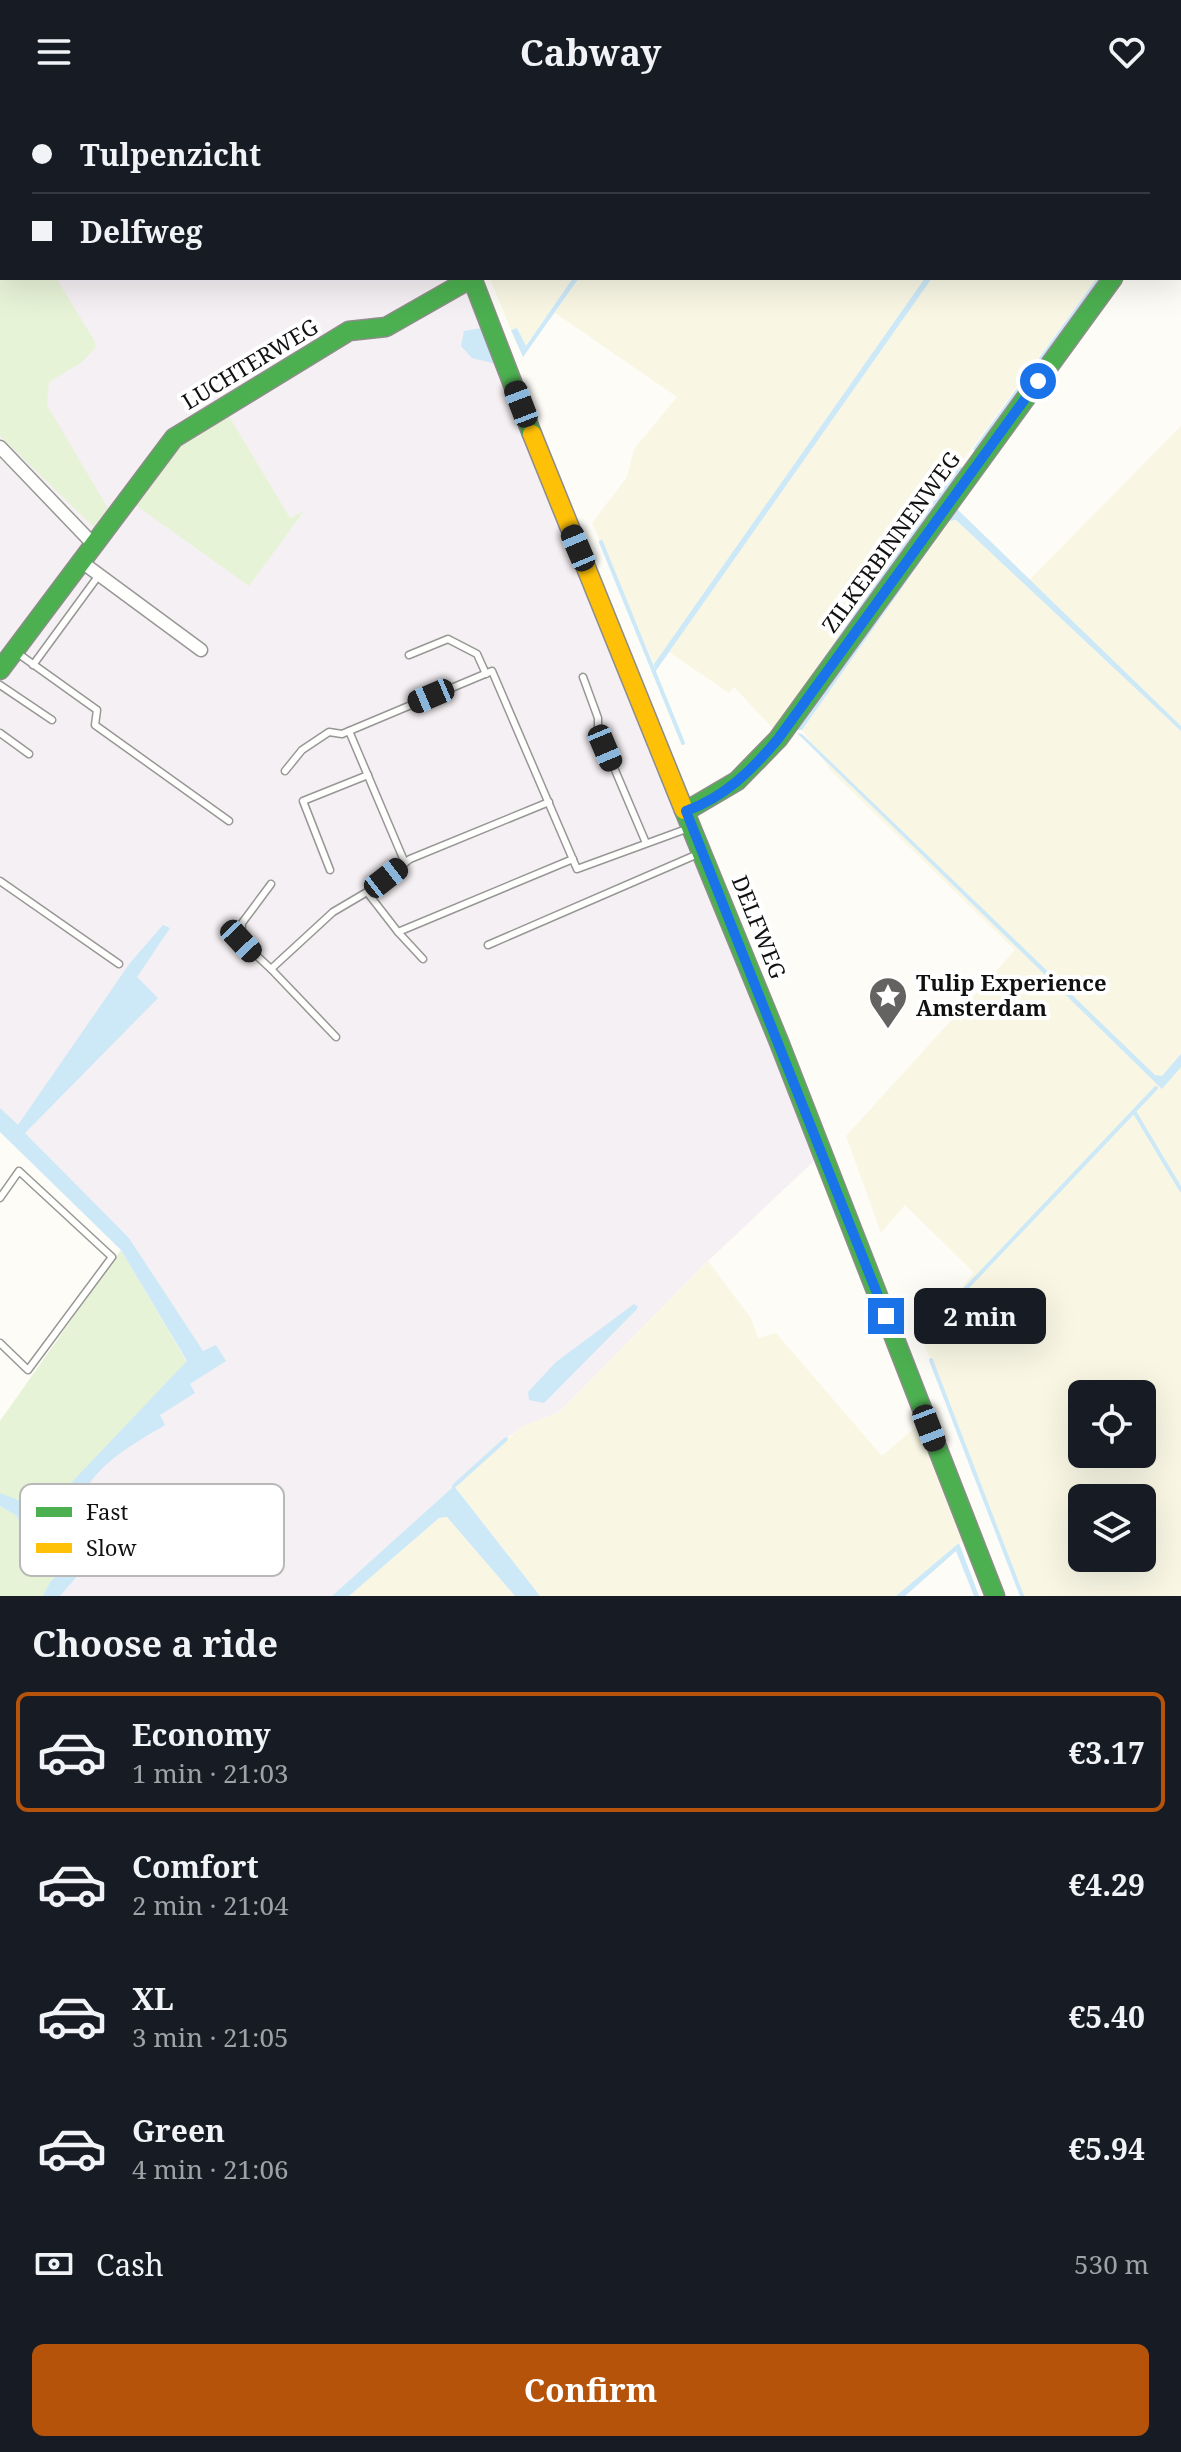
<!DOCTYPE html>
<meta charset="utf-8">
<style>
:root{--surface:#171b24;--page:#20242c;--text:#f1f3f6;--muted:#9ea1a6;--line:#363941;--accent:#b45309}
body{margin:0;font-family:"Noto Serif",serif;background:var(--page);color:var(--text);height:100vh;display:flex;flex-direction:column;font-size:30px;white-space:nowrap}
*{box-sizing:border-box;margin:0}
p{font-size:26px;color:var(--muted)}
.icon{flex:none;width:44px;height:44px;fill:none;stroke:currentColor;stroke-width:2;stroke-linecap:round;stroke-linejoin:round}
.map{position:relative;height:1492px;overflow:hidden}
.panel{display:flex;flex-direction:column;background:var(--surface);flex:1}
.panel>*{flex:none}
.banner{position:absolute;left:0px;top:0px;width:1182px;height:176px;box-shadow:0 8px 32px #0002;display:grid;align-content:center;height:176px;padding:0 32px;background:var(--surface)}
.buttons{position:absolute;left:1068px;top:1276px;display:grid;gap:16px}
.buttons a{display:grid;place-items:center;width:88px;height:88px;border-radius:12px;background:var(--surface);box-shadow:0 8px 32px #0002;font-size:40px}
.end{position:absolute;width:36px;height:36px;margin:-18px;border:10px solid #1a73e8;background:#fff;box-shadow:0 0 0 4px #fff}
.from{border-radius:50%}
.bubble{position:absolute;height:56px;border-radius:12px;background:var(--surface);box-shadow:0 8px 32px #0002;font-size:26px;font-weight:700;line-height:56px;text-align:center}
.car{position:absolute;width:24px;height:48px;margin:-24px -12px;border-radius:10px;box-shadow:0 0 6px 2px #0007;background:linear-gradient(#222 24%,#8ab4d8 0 40%,#222 0 76%,#8ab4d8 0 86%,#222 0)}
.banner b{display:flex;align-items:center;gap:28px;height:76px;font-size:30px}
.banner b+b{border-top:2px solid var(--line)}
.banner i{width:20px;height:20px;background:var(--text)}
ul{padding:0;list-style:none}
li{display:flex;align-items:center;gap:24px;height:120px;margin:0 16px 12px;padding:0 16px;border:4px solid transparent;border-radius:12px}
li div{flex:1}
li b{display:block;font-size:30px}
li em{font-style:normal;font-weight:700}
li.current{border-color:var(--accent)}
li>.icon{width:72px;height:72px;stroke-width:1.5}
h2{padding:0 32px;font-size:36px;line-height:96px}
.pay{display:flex;align-items:center;gap:20px;height:88px;padding:0 32px;font-size:30px}
.pay p{margin-inline-start:auto}
.action{display:flex;gap:16px;margin-top:auto;padding:16px 32px}
.action a{flex:1;height:92px;border-radius:12px;background:var(--accent);color:#fff;font-size:32px;font-weight:700;line-height:92px;text-align:center}
header{display:flex;justify-content:space-between;align-items:center;height:104px;padding:0 32px;background:var(--surface);font-size:36px;font-weight:700}
.map>svg:first-child{display:block}
.industrial{fill:#f5f0f3}
.farmland{fill:#f9f7e4;fill-rule:evenodd}
.green{fill:#e7f3d7}
.water{fill:#cde8f7}
.lines{fill:none;stroke-linecap:round;stroke-linejoin:round}
.stream{stroke:#cde8f7;stroke-width:4}
.lane-casing{stroke:#979795;stroke-width:9}
.street-casing{stroke:#979795;stroke-width:15}
.fast-casing{stroke:#8e8d8b;stroke-width:21}
.slow-casing{stroke:#8e8d8b;stroke-width:21}
.path{stroke:#b9b9b8;stroke-width:3;stroke-dasharray:8 4;stroke-linecap:butt}
.lane{stroke:#fffffe;stroke-width:6}
.street{stroke:#fffffe;stroke-width:12}
.fast{stroke:#4caf50;stroke-width:18}
.slow{stroke:#ffc107;stroke-width:18}
.route{stroke:#1a73e8;stroke-width:10}
.labels{text-anchor:middle;stroke-width:8;stroke-linejoin:round;paint-order:stroke}
.street-label{font-size:22px;fill:#111;stroke:#fff}
.poi-label{font-size:22px;font-weight:bold;fill:#111;stroke:#fff;text-anchor:start}
.key{fill:#fff;stroke:#b8b8b8;stroke-width:2}
.key-label{font-size:22px;fill:#111}
</style>
<header><svg class="icon" aria-label="menu" viewBox="0 0 24 24"><path d="M4 6h16M4 12h16M4 18h16"/></svg>Cabway<svg class="icon" aria-label="heart" viewBox="0 0 24 24"><path d="M12 20l-8-8c-3-5 5-10 8-4 3-6 11-1 8 4z"/></svg></header>
<div class="map">
<svg width="1181" height="1492" viewBox="0 0 1181 1492">
<rect width="100%" height="100%" fill="#fdfcf7"/>
<polygon class="industrial" points="0,0 393,0 2,2 2,174 462,174 815,1056 708,1157 558,1309 523,1322 506,1335 332,1492 60,1492 87,1461 91,1449 73,1420 79,1396 92,1372 117,1349 164,1321 160,1312 189,1280 225,1257 203,1248 129,1134 0,1004"/>
<g class="farmland">
<polygon points="476,0 695,0 475,2"/>
<polygon points="701,0 1047,0 700,2"/>
<polygon points="490,174 573,174 525,243 518,224 511,226"/>
<polygon points="579,174 925,174 654,560 592,419 627,373 634,345 677,293 555,209"/>
<polygon points="932,174 1097,174 898,445 808,576 776,628 734,583 729,589 669,548"/>
<path d="M1181 322V1492H1023L921 1232 974 1169 905 1101 881 1129 846 1032 1015 846 831 667 802 626 949 417 956 416 1161 608 1029 476ZM1082 1290H1142V1350H1082ZM1082 1394H1142V1454H1082Z"/>
<polygon points="708,1157 751,1214 758,1234 776,1229 882,1352 917,1322 962,1437 896,1492 540,1492 454,1382 523,1322 558,1309"/>
<polygon points="447,1413 515,1492 349,1492 439,1414"/>
</g>
<g class="green">
<polygon points="0,57 2,174 56,174 94,236 96,243 82,258 49,278 47,301 110,408 97,426 0,332"/>
<polygon points="227,309 290,414 304,407 249,482 134,400 178,338"/>
<polygon points="121,1146 187,1258 68,1382 42,1381 18,1396 0,1396 0,1317"/>
<polygon points="0,1402 17,1412 26,1429 58,1430 72,1443 73,1454 50,1478 43,1492 0,1492"/>
</g>
<g class="water">
<polygon points="573,174 579,174 523,253 511,226 517,224 526,242"/>
<polygon points="925,174 932,174 655,568 654,560"/>
<polygon points="1097,174 1105,174 975,347 973,345"/>
<polygon points="482,224 496,260 472,254 461,242 464,227"/>
<polygon points="959,361 963,365 809,578 808,576"/>
<polygon points="956,404 1181,622 1181,627 956,416 949,417 802,626 795,626"/>
<polygon points="797,629 802,630 1155,971 1162,972 1181,950 1181,963 1162,985"/>
<path d="M163 821 170 824 137 873 158 894 25 1029 129 1134 203 1247 216 1241 226 1257 190 1280 195 1289 160 1311 165 1321C123 1346 82 1368 73 1419L91 1448 87 1461 60 1492H43L50 1478 73 1454C69 1423 43 1435 22 1426L17 1412 0 1402V1389L18 1396 42 1381 68 1382 187 1257 121 1146 0 1028V1004L18 1021 130 859Z"/>
<polygon points="634,1200 638,1203 636,1206 544,1299 529,1296 528,1288 556,1258"/>
<polygon points="454,1382 540,1492 515,1492 447,1413 439,1414 349,1492 332,1492"/>
<polygon points="959,1439 979,1492 974,1492 956,1447 905,1492 896,1492"/>
</g>
<g class="lines">
<g class="stream">
<polyline points="431,0 432,2"/>
<polyline points="194,2 197,0"/>
<polyline points="0,52 2,54"/>
<polyline points="0,153 2,152"/>
<polyline points="601,438 683,639"/>
<polyline points="1135,1009 1181,1086"/>
<polyline points="921,1232 1156,984"/>
<polyline points="931,1256 1022,1492"/>
<polyline points="454,1382 506,1335"/>
</g>
<defs>
<g id="lane">
<polyline points="16,548 97,606 95,621 229,717"/>
<polyline points="409,551 448,535 477,550 486,570"/>
<polyline points="33,561 99,471"/>
<polyline points="583,573 598,614 598,626 646,739"/>
<polyline points="0,581 52,616"/>
<polyline points="349,627 405,759"/>
<polyline points="0,629 29,650"/>
<polyline points="285,667 302,646 329,628 342,630 492,567 577,765 689,724"/>
<polyline points="549,698 410,755 367,788 398,828 573,755"/>
<polyline points="330,766 303,697 368,671"/>
<polyline points="0,777 119,860"/>
<polyline points="271,780 242,819 241,837 271,865"/>
<polyline points="398,828 423,855"/>
<polyline points="488,841 698,750"/>
<polyline points="336,933 271,865 333,808 367,788"/>
<polyline points="0,1094 19,1067 112,1153 28,1266 0,1239"/>
</g>
<g id="street">
<polyline points="1108,0 1108,2"/>
<polyline points="1180,68 1180,74"/>
<polyline points="0,343 94,441"/>
<polyline points="79,456 201,546"/>
</g>
<g id="fast">
<polyline points="408,0 409,2"/>
<polyline points="0,566 174,334 349,227 386,223 472,174 532,330"/>
<polyline points="684,706 779,938 995,1492"/>
<polyline points="686,707 737,677 778,635 1113,174"/>
</g>
<polyline id="slow" points="532,330 684,706"/>
</defs>
<use href="#lane" class="lane-casing"/>
<use href="#street" class="street-casing"/>
<use href="#fast" class="fast-casing"/>
<use href="#slow" class="slow-casing"/>
<g class="path">
<polyline points="910,2 911,0"/>
<polyline points="1070,2 1071,0"/>
</g>
<use href="#lane" class="lane"/>
<use href="#street" class="street"/>
<use href="#fast" class="fast"/>
<use href="#slow" class="slow"/>
</g>
<g class="lines">
<path class="route" d="M886 1212 686 707C725 693 752 666 778 635L1038 277"/>
</g>
<defs>
<symbol id="sight-pin" viewBox="-11 -11 22 30"><path d="M0 17L-7.5 6A9.5 9.5 0 1 1 7.5 6Z" fill="#646362" stroke="#fff"/><path d="M0-6L1.8-2.2L6-1.7L2.9 1.2L3.7 5.4L0 3.3L-3.7 5.4L-2.9 1.2L-6-1.7L-1.8-2.2Z" fill="#fff"/></symbol>
</defs>
<g fill-rule="evenodd">
<use href="#sight-pin" x="866" y="870" width="44" height="60"/>
</g>
<g class="labels">
<g class="street-label">
<text transform="translate(250 260) rotate(-31)" y="8">LUCHTERWEG</text>
<text transform="translate(891 438) rotate(-54)" y="8">ZILKERBINNENWEG</text>
<text transform="translate(759 823) rotate(68)" y="8">DELFWEG</text>
</g>
<g class="poi-label">
<text x="916" y="887">Tulip Experience<tspan x="916" dy="25">Amsterdam</tspan></text>
</g>
</g>
<rect x="20" y="1380" width="264" height="92" rx="12" class="key"/>
<rect x="36" y="1403" width="36" height="10" fill="#4caf50"/>
<rect x="36" y="1439" width="36" height="10" fill="#ffc107"/>
<g class="key-label">
<text x="86" y="1416">Fast</text>
<text x="86" y="1452">Slow</text>
</g>
</svg>
<div class="buttons">
<a><svg class="icon" aria-label="locate" viewBox="0 0 24 24"><circle cx="12" cy="12" r="6"/><path d="M12 2v4M12 18v4M2 12h4M18 12h4"/></svg></a>
<a><svg class="icon" aria-label="layers" viewBox="0 0 24 24"><path d="M12 4l9 5-9 5-9-5zM3 14l9 5 9-5"/></svg></a>
</div>
<i class="end from" style="left:1038px;top:277px"></i>
<i class="end" style="left:886px;top:1212px"></i>
<div class="bubble" style="left:914px;top:1184px;width:132px">2 min</div>
<i class="car" style="left:521px;top:300px;rotate:339deg"></i>
<i class="car" style="left:578px;top:444px;rotate:337deg"></i>
<i class="car" style="left:431px;top:592px;rotate:247deg"></i>
<i class="car" style="left:605px;top:644px;rotate:157deg"></i>
<i class="car" style="left:386px;top:774px;rotate:52deg"></i>
<i class="car" style="left:241px;top:837px;rotate:137deg"></i>
<i class="car" style="left:929px;top:1324px;rotate:159deg"></i>
<div class="banner">
<b><i class="from"></i>Tulpenzicht</b>
<b><i></i>Delfweg</b>
</div>
</div>
<section class="panel">
<h2>Choose a ride</h2>
<ul>
<li class="current"><svg class="icon" aria-label="car" viewBox="0 0 24 24"><path d="M5 17H2v-5l4-1 3-4h7l3 4 3 1v5h-3M9 17h6M6 11h13"/><circle cx="7" cy="17" r="2"/><circle cx="17" cy="17" r="2"/></svg><div><b>Economy</b><p>1 min · 21:03</p></div><em>€3.17</em></li>
<li><svg class="icon" aria-label="car" viewBox="0 0 24 24"><path d="M5 17H2v-5l4-1 3-4h7l3 4 3 1v5h-3M9 17h6M6 11h13"/><circle cx="7" cy="17" r="2"/><circle cx="17" cy="17" r="2"/></svg><div><b>Comfort</b><p>2 min · 21:04</p></div><em>€4.29</em></li>
<li><svg class="icon" aria-label="car" viewBox="0 0 24 24"><path d="M5 17H2v-5l4-1 3-4h7l3 4 3 1v5h-3M9 17h6M6 11h13"/><circle cx="7" cy="17" r="2"/><circle cx="17" cy="17" r="2"/></svg><div><b>XL</b><p>3 min · 21:05</p></div><em>€5.40</em></li>
<li><svg class="icon" aria-label="car" viewBox="0 0 24 24"><path d="M5 17H2v-5l4-1 3-4h7l3 4 3 1v5h-3M9 17h6M6 11h13"/><circle cx="7" cy="17" r="2"/><circle cx="17" cy="17" r="2"/></svg><div><b>Green</b><p>4 min · 21:06</p></div><em>€5.94</em></li>
</ul>
<div class="pay"><svg class="icon" aria-label="cash" viewBox="0 0 24 24"><path d="M3 7h18v10H3z"/><circle cx="12" cy="12" r="2"/></svg>Cash<p>530 m</p></div>
<div class="action"><a>Confirm</a></div>
</section>
